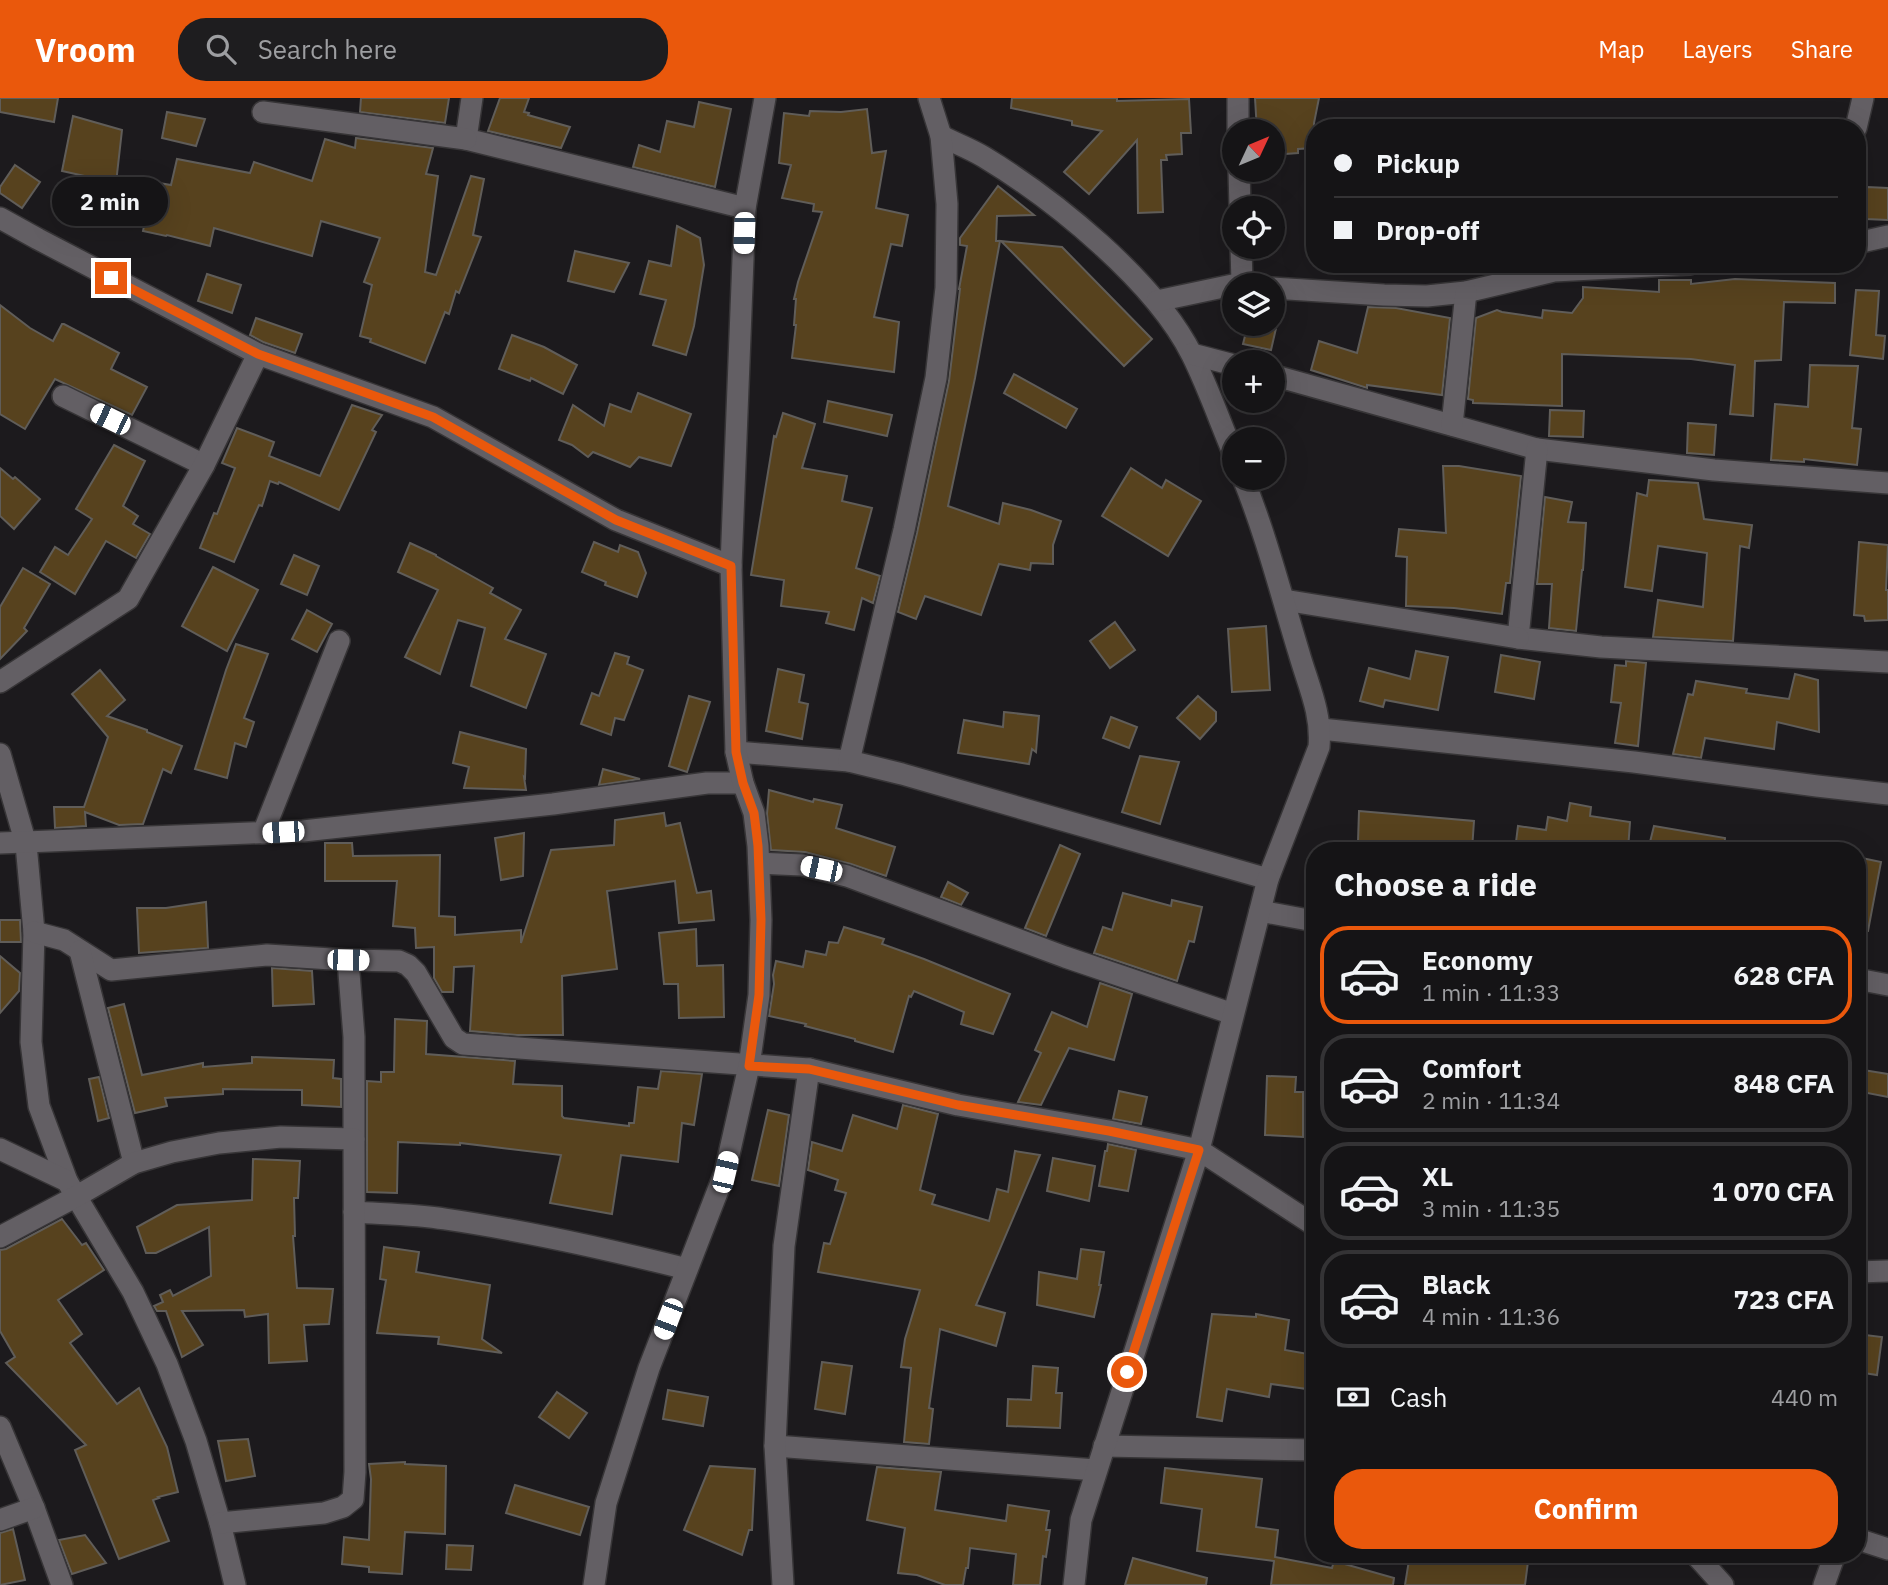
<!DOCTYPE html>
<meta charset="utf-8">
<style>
:root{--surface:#151416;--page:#1e1d1f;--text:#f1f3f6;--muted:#9d9ea1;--line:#343335;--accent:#ea580c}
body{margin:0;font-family:"IBM Plex Sans",sans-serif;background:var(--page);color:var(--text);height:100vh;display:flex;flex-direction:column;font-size:26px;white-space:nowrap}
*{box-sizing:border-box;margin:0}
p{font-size:23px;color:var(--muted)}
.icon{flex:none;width:38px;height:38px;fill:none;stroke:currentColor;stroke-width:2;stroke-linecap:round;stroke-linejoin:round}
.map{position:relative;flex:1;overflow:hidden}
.side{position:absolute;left:1306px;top:744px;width:560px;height:721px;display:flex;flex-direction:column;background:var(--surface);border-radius:28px;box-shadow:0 7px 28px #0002,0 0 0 2px var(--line)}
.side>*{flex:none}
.banner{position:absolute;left:1306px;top:21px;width:560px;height:154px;border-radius:28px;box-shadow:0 7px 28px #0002,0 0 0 2px var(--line);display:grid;align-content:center;height:154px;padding:0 28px;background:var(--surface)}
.needle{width:46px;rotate:46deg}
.tools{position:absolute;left:1222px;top:21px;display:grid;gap:14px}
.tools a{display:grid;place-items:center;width:63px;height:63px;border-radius:50%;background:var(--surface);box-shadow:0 7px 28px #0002,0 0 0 2px var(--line);font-size:35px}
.end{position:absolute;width:32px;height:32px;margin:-16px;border:9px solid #ea580c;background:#fff;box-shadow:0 0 0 4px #fff}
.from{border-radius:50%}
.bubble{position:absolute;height:49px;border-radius:24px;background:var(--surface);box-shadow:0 7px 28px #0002,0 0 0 2px var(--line);font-size:23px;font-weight:700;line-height:49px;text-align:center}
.car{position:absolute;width:21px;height:42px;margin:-21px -10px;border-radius:9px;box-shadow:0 0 5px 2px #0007;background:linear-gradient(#fff 24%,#345 0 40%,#fff 0 76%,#345 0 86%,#fff 0)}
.banner b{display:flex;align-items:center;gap:24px;height:66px;font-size:26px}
.banner b+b{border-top:2px solid var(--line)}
.banner i{width:18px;height:18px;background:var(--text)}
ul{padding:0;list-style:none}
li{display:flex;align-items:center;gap:21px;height:98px;margin:0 14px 10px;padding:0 14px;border:4px solid var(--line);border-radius:28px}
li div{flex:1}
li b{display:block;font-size:26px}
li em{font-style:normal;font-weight:700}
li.selected{border-color:var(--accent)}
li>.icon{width:63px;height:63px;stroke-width:1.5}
h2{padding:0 28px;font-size:32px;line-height:84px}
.pay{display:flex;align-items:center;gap:18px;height:77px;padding:0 28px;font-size:26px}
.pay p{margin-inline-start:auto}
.cta{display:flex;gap:14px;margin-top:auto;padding:14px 28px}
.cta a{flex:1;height:80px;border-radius:28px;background:var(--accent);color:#fff;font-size:28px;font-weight:700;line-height:80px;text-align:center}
header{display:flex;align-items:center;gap:42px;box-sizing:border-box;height:98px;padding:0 35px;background:var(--accent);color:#fff}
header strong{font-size:33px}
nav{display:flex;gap:38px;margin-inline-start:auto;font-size:24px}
.search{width:490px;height:63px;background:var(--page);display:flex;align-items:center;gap:18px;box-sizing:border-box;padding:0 24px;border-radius:28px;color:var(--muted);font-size:26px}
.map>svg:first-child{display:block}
.building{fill:#57421e;stroke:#605d59;stroke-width:2}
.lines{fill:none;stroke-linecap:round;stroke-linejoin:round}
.street-casing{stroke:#373537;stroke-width:24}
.street{stroke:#635f64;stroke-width:21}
.route{stroke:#ea580c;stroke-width:9}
</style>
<header>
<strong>Vroom</strong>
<div class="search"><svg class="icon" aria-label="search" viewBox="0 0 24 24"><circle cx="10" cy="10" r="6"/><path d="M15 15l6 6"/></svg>Search here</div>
<nav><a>Map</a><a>Layers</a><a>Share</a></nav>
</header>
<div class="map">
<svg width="1888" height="1487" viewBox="0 0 1888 1487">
<rect width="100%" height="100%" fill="#1c1a1d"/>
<g class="building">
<polygon points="0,0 58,0 54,24 0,14"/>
<polygon points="361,0 449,0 445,25 360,14"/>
<polygon points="500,0 529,0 524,14 529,15 528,17 570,29 561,50 488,33"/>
<polygon points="1012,0 1117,0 1117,3 1189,1 1191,35 1181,35 1182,56 1166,57 1167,62 1161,62 1163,114 1138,115 1137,42 1089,96 1064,74 1102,33 1072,27 1072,23 1011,10"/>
<polygon points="1255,0 1319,0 1314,25 1314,50 1298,51 1298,55 1272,57 1272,33 1257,33"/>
<polygon points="699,4 731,11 715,89 633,69 639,47 660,54 667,23 694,29"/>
<polygon points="867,11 872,55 886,53 876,110 908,117 902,148 891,146 874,219 899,224 894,274 792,260 796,227 794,227 796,201 794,201 798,184 822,114 813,113 814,106 782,100 791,67 779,65 784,15 809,18 810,13 841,14"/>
<polygon points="167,14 205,21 196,48 162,40"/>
<polygon points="73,18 122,32 116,85 62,73"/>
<polygon points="356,40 433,50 426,76 438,78 425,174 436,177 471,78 484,81 473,137 481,139 459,195 456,193 449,216 445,214 425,265 370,244 371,241 360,238 372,187 364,184 380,140 321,123 312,158 214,130 210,148 167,137 166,138 143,133 153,84 171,87 177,61 250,75 254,64 312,83 325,41 355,50"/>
<polygon points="15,67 40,84 22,110 0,95 0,89"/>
<polygon points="998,88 1034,117 997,118 996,143 1000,143 975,280 948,408 999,426 1003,405 1031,412 1061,423 1053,447 1053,466 1031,465 1030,472 999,466 981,517 925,498 916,521 898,514 917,435 949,283 960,191 959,191 967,148 960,147 960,140"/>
<polygon points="1867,89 1888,90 1888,122 1866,121"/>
<polygon points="677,128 700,140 704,167 694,228 686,257 653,247 666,202 640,196 649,163 671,168"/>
<polygon points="1001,143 1062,149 1152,241 1124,268"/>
<polygon points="575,153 629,165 614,194 568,183"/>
<polygon points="207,176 241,187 232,215 198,203"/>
<polygon points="1735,181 1835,185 1835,205 1784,204 1781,262 1755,263 1753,318 1730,316 1735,267 1691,261 1562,256 1562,308 1473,305 1473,302 1468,301 1476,220 1497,212 1502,214 1542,220 1543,212 1572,215 1583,200 1583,189 1659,194 1659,182 1691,182 1691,186"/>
<polygon points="1856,192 1879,193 1876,237 1885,238 1883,261 1850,257"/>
<polygon points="0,207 30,230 53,243 62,226 64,226 119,255 111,271 147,289 132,317 55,281 25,331 0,316"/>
<polygon points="1368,209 1396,210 1450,220 1442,297 1367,287 1367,290 1311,272 1319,243 1357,255"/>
<polygon points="256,220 302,236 295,255 263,244 250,237"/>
<polygon points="1248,226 1277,226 1271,252 1243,246"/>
<polygon points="512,237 544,249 577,267 563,296 531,280 530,283 499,271"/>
<polygon points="1810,267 1858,268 1852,330 1861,331 1857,367 1804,361 1804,364 1771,362 1775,306 1808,309"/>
<polygon points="1014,276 1077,311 1066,330 1004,295"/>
<polygon points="638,295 691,316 671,368 639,359 630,369 593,354 588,359 572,347 559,342 573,307 604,328 610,306 631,314"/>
<polygon points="828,303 892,317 887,338 824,324"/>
<polygon points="352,307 382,317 372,332 376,334 339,412 279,384 278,386 270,383 262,408 259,407 234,464 200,450 214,415 217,416 235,370 222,365 237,330 274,344 269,358 320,378"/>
<polygon points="1550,312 1584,313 1583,339 1549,338"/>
<polygon points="783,315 815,326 802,370 847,378 842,403 872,410 856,470 880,478 873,505 862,500 854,532 826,525 829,514 781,508 784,482 751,477 774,338 776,339"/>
<polygon points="1688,325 1716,327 1714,357 1687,355"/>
<polygon points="114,347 145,363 123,408 138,418 133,426 150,436 136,460 106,443 75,496 40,474 55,449 68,457 92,421 76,411"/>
<polygon points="1443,368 1459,368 1521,378 1510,485 1506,485 1502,516 1454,510 1406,508 1407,459 1396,458 1399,431 1446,435"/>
<polygon points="0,370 13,381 15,379 40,401 14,431 0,418"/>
<polygon points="1131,370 1162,390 1166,382 1201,403 1168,458 1102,418"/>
<polygon points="1649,382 1698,385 1704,421 1752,427 1749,450 1740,448 1733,543 1653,539 1658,502 1703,509 1707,455 1658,448 1652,493 1625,489 1637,395 1647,398"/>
<polygon points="1545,399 1572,404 1568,424 1586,425 1583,472 1582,472 1576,533 1549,530 1552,486 1537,486"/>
<polygon points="594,444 618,454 620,447 638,454 646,475 637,499 605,487 606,484 582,474"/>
<polygon points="1859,444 1888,447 1886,492 1888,492 1888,522 1865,523 1864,518 1854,517"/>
<polygon points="410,445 436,457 436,458 493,490 490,495 521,512 505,541 546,556 526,610 471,588 485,530 458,522 440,576 405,559 438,492 398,474"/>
<polygon points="294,457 319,468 307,497 281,486"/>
<polygon points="213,469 258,492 227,553 182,528"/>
<polygon points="23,470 50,486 24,530 27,533 0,561 0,509"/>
<polygon points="307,512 332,526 317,554 292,541"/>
<polygon points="1115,524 1135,552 1110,570 1090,543"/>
<polygon points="1266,528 1270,592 1232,594 1228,531"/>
<polygon points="236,546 268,556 244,620 254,624 246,649 235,645 227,680 195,671 226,572"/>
<polygon points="1416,553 1448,559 1438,612 1385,602 1383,609 1360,603 1369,570 1410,581"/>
<polygon points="615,555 629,559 627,566 643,572 624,622 615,620 611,637 581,626 592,595 599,598"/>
<polygon points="1501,557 1540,564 1534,601 1495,594"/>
<polygon points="1626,563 1646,565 1638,648 1615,645 1621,605 1611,604 1615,567 1626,568"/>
<polygon points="778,571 804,577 799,604 808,606 802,641 766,633"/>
<polygon points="100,572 125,602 107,618 147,632 147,634 182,648 171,675 163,671 143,726 119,727 85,714 86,728 55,730 54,709 84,709 108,639 72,596"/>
<polygon points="1795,576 1818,582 1819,634 1777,624 1774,651 1705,640 1701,660 1673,656 1688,596 1693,597 1696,583 1747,591 1746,595 1789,601"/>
<polygon points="689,598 710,604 687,674 669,668"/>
<polygon points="1198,598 1216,614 1216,623 1200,641 1177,620"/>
<polygon points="1004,614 1039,618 1036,654 1032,651 1029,666 958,655 964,622 1003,629"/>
<polygon points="1111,619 1137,629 1129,650 1103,640"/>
<polygon points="460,634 526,651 525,680 524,679 526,692 464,690 469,669 453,665"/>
<polygon points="1140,658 1179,664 1160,726 1122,714"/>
<polygon points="603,671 640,681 599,687"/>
<polygon points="769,692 813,704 814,701 842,707 836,730 895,749 886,778 851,766 805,754 771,752 767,716"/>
<polygon points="1570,705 1591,709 1590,718 1630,724 1628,752 1515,752 1518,728 1546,732 1548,719 1567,723"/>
<polygon points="1359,713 1474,723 1472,752 1405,748 1405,746 1358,744"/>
<polygon points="664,715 666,728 680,725 697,795 711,793 714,822 679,825 675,783 607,793 617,871 562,878 563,937 517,937 470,933 474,868 454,869 453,894 442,894 434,880 434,849 416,850 415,830 393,828 397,783 325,783 325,745 352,745 353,758 440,757 439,818 455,819 455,837 521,832 521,845 551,752 614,747 615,722"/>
<polygon points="1654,728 1725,740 1724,752 1648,752"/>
<polygon points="524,735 523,778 501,782 495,740"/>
<polygon points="1060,747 1080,756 1046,838 1025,830"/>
<polygon points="1857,759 1881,764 1868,833 1857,832"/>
<polygon points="948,784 968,795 961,807 941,799"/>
<polygon points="1123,795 1171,808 1172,802 1202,809 1194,844 1189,843 1177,883 1094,855 1103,829 1112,832"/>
<polygon points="206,804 208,850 139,855 137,810 166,810"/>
<polygon points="0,822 20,822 21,844 0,844"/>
<polygon points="844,829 884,841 882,846 924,861 1010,896 993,936 961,926 964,914 914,893 911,899 909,898 893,954 855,943 855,941 805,928 806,926 769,918 774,886 773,877 776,863 803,869 806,853 826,857 829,844 838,845"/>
<polygon points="696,831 697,868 723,867 724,919 679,920 678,886 664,886 659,835"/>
<polygon points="0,858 20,875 19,893 0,915"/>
<polygon points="272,870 312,873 314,906 273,908"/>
<polygon points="1100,885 1132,896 1114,962 1069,950 1041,1007 1018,1004 1041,955 1035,952 1052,914 1087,929"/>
<polygon points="124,906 142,977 203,965 203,969 252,965 252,959 334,962 333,980 341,981 341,1009 302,1007 302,992 223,991 223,996 165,1000 167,1008 135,1015 108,910"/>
<polygon points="395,921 427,923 426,956 515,963 513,986 562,988 562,1018 564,1020 629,1028 629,1025 634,1025 638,989 658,991 661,973 702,976 694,1027 682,1025 678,1064 621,1057 612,1116 550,1105 561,1057 460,1045 460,1047 398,1044 397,1095 367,1094 367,983 381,984 381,974 394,974"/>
<polygon points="1857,971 1888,976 1888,999 1857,993"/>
<polygon points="1267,978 1296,979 1295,994 1303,994 1303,1039 1265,1037"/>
<polygon points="99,979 109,1020 98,1023 89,981"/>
<polygon points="1119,993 1147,999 1141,1026 1113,1021"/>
<polygon points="903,1007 938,1016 920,1092 935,1097 932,1106 989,1123 997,1091 1008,1094 1015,1053 1040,1057 976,1207 1005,1215 996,1248 940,1231 929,1310 933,1311 929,1346 904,1344 911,1270 901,1269 905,1241 920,1192 818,1174 824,1145 830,1146 846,1095 835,1092 838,1082 808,1072 812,1044 842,1053 853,1017 897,1031"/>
<polygon points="768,1012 789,1017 779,1088 752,1082"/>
<polygon points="1108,1046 1136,1052 1128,1093 1099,1088 1105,1053 1107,1053"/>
<polygon points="1053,1060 1095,1068 1089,1103 1047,1093"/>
<polygon points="253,1061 300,1063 298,1100 294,1100 295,1138 293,1138 297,1190 333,1191 329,1226 304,1227 307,1263 269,1265 268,1216 245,1219 244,1212 182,1213 203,1247 182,1259 166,1213 157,1213 154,1208 163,1204 160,1197 170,1192 173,1198 211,1178 209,1129 156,1155 146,1155 137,1129 177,1107 252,1102"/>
<polygon points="62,1121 82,1147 86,1145 104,1172 58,1202 82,1236 70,1245 117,1306 139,1290 167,1349 178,1394 158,1399 159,1400 153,1402 169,1443 119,1461 75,1352 86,1347 6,1265 15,1259 0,1233 0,1152 6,1151"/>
<polygon points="384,1149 419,1154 416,1174 490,1187 482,1241 502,1255 438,1246 439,1239 377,1235 386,1182 380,1181"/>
<polygon points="1081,1151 1104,1154 1099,1187 1101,1187 1094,1219 1037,1207 1039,1174 1077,1181"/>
<polygon points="1212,1216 1256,1219 1256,1216 1289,1222 1285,1252 1314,1257 1314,1292 1271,1286 1269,1299 1227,1291 1222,1323 1197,1319"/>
<polygon points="1857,1236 1882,1239 1877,1277 1857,1274"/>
<polygon points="822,1264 852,1268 845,1316 815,1311"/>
<polygon points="1033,1268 1058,1270 1056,1295 1062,1295 1060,1330 1007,1328 1008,1301 1031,1302"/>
<polygon points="668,1292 708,1299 703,1328 663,1321"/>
<polygon points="557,1294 587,1315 569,1340 539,1319"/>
<polygon points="248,1341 255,1378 226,1383 218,1343"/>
<polygon points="405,1364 405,1366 446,1368 445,1436 405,1434 402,1476 369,1474 369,1469 342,1466 344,1439 369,1442 371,1381 369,1366"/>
<polygon points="710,1368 755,1371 752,1432 749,1432 742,1457 684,1432"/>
<polygon points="877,1369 941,1374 935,1412 1006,1423 1008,1407 1049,1413 1046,1432 1050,1432 1046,1459 1043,1458 1040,1487 1013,1487 1016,1456 970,1450 968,1470 966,1470 963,1487 945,1487 917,1477 898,1475 905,1430 867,1422"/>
<polygon points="1165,1370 1262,1381 1256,1429 1278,1432 1275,1459 1332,1470 1334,1463 1394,1480 1393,1487 1271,1487 1274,1463 1197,1453 1202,1411 1161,1405"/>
<polygon points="515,1387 589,1409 580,1437 506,1415"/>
<polygon points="13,1431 25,1482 0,1487 0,1435"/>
<polygon points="85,1437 106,1465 72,1476 59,1442"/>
<polygon points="447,1447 473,1448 471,1472 446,1471"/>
<polygon points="1410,1456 1529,1456 1525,1487 1405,1487"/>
<polygon points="1133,1460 1207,1480 1206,1487 1125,1487"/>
</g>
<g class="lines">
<defs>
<g id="street">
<polyline points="472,0 466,41 745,110"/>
<polyline points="1238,0 1238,33"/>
<polyline points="263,14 466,41"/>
<polyline points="1856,30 1863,0"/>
<path d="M941 38C955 45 971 51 984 59 1055 102 1155 183 1192 257 1208 289 1220 324 1234 357"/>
<polyline points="1239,72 1240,110"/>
<polyline points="0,120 38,141 258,256 433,319 616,422 731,468"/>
<polyline points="1857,145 1888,138"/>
<polyline points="1241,149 1242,185"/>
<polyline points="1272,190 1384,197 1427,198 1466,194 1554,173 1690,166"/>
<polyline points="1157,203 1242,185 1256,187"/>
<polyline points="1192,256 1234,267"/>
<polyline points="1272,277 1537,351 1714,372 1888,385"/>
<polyline points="63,298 204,367"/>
<polyline points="1452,327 1466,194"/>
<polyline points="1537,351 1518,540 1601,549 1888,564"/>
<polyline points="1284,502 1518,540"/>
<polyline points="0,584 128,501 204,367 258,256"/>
<polyline points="1321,631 1634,664 1817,688 1888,696"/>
<path d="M736 654 849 663 902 676 1268 781 1319 649C1322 615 1308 587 1299 555 1281 496 1266 437 1243 380"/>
<polyline points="0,656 26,746 34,834 31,944 39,1008 67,1083 133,1194 167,1266 196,1343 220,1425 235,1487"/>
<polyline points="849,663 904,432 936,280 946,190 947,106 941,38 929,0"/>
<polyline points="263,735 339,543"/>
<polyline points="0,745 303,733 553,706 707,685 743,685"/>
<polyline points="759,765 802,767 847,778 1065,859 1233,916"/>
<polyline points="1260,813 1314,823"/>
<polyline points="34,834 64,842 111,872 267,857 348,862 354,939 354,1041"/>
<polyline points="80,853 134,1065"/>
<polyline points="348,862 399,863 408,867 416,875 454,940 463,946 809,971 958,1007 1109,1033 1199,1052 1268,781"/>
<polyline points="1857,881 1888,887"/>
<polyline points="0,1051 67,1083"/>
<path d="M354 1114C384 1116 415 1116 445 1121 527 1133 607 1151 687 1171"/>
<polyline points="0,1139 77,1098 134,1065 172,1054 219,1045 281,1039 354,1041 355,1374 353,1401 343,1409 324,1415 220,1425"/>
<polyline points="1857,1174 1888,1173"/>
<polyline points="0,1329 34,1410 62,1487"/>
<polyline points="775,1348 1096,1372"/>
<polyline points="1104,1348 1314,1352"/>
<polyline points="0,1422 34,1410"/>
<polyline points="1857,1441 1888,1451"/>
<polyline points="1695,1456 1723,1487"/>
<polyline points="594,1487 606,1405 649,1270 725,1074 749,968 759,897 761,822 758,748 754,715 743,685 736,654 731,468 745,110 765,0"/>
<polyline points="783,1487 775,1348 784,1148 809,971"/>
<polyline points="1074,1487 1081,1422 1199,1052 1314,1127"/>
<polyline points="1824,1487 1835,1456"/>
</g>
</defs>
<use href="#street" class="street-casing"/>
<use href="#street" class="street"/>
</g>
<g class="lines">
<polyline class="route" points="111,180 258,256 433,319 616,422 731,468 736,654 743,685 754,715 758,748 761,822 759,897 749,968 809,971 958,1007 1109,1033 1199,1052 1127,1274"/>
</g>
</svg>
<div class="tools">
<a><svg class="needle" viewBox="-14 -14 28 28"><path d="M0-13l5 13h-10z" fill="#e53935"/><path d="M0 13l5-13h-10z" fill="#9d9ea1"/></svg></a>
<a><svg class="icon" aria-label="locate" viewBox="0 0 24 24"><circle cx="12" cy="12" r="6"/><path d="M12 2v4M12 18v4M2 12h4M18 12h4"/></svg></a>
<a><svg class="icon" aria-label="layers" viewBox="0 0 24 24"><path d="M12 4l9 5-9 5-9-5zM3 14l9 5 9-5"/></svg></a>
<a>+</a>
<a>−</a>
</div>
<i class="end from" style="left:1127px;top:1274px"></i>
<i class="end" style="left:111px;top:180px"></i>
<div class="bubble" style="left:52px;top:79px;width:116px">2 min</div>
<i class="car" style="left:744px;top:135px;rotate:182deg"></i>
<i class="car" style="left:110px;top:321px;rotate:296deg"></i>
<i class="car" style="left:283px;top:734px;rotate:267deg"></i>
<i class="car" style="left:821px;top:771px;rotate:282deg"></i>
<i class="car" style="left:348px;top:862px;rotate:91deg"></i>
<i class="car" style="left:725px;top:1074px;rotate:13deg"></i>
<i class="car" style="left:668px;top:1221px;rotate:201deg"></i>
<div class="banner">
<b><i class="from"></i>Pickup</b>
<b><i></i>Drop-off</b>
</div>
<section class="side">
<h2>Choose a ride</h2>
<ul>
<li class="selected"><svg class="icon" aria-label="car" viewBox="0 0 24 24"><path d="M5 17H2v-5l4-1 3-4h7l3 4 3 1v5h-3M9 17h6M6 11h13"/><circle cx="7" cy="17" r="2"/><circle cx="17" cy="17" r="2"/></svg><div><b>Economy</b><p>1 min · 11:33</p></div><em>628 CFA</em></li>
<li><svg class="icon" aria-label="car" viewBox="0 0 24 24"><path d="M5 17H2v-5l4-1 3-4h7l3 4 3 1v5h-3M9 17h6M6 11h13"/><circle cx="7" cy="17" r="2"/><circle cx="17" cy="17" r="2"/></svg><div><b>Comfort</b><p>2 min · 11:34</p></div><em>848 CFA</em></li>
<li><svg class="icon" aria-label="car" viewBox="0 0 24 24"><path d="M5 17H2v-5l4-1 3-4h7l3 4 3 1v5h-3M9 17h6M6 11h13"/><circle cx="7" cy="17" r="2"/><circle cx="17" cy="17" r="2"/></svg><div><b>XL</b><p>3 min · 11:35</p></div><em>1 070 CFA</em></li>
<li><svg class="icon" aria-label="car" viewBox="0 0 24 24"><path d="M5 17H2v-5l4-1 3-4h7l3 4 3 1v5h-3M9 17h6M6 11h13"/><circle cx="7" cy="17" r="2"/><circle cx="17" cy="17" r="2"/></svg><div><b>Black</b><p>4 min · 11:36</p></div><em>723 CFA</em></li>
</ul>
<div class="pay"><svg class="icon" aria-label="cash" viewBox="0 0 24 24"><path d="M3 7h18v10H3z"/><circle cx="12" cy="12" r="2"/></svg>Cash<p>440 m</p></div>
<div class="cta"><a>Confirm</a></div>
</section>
</div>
